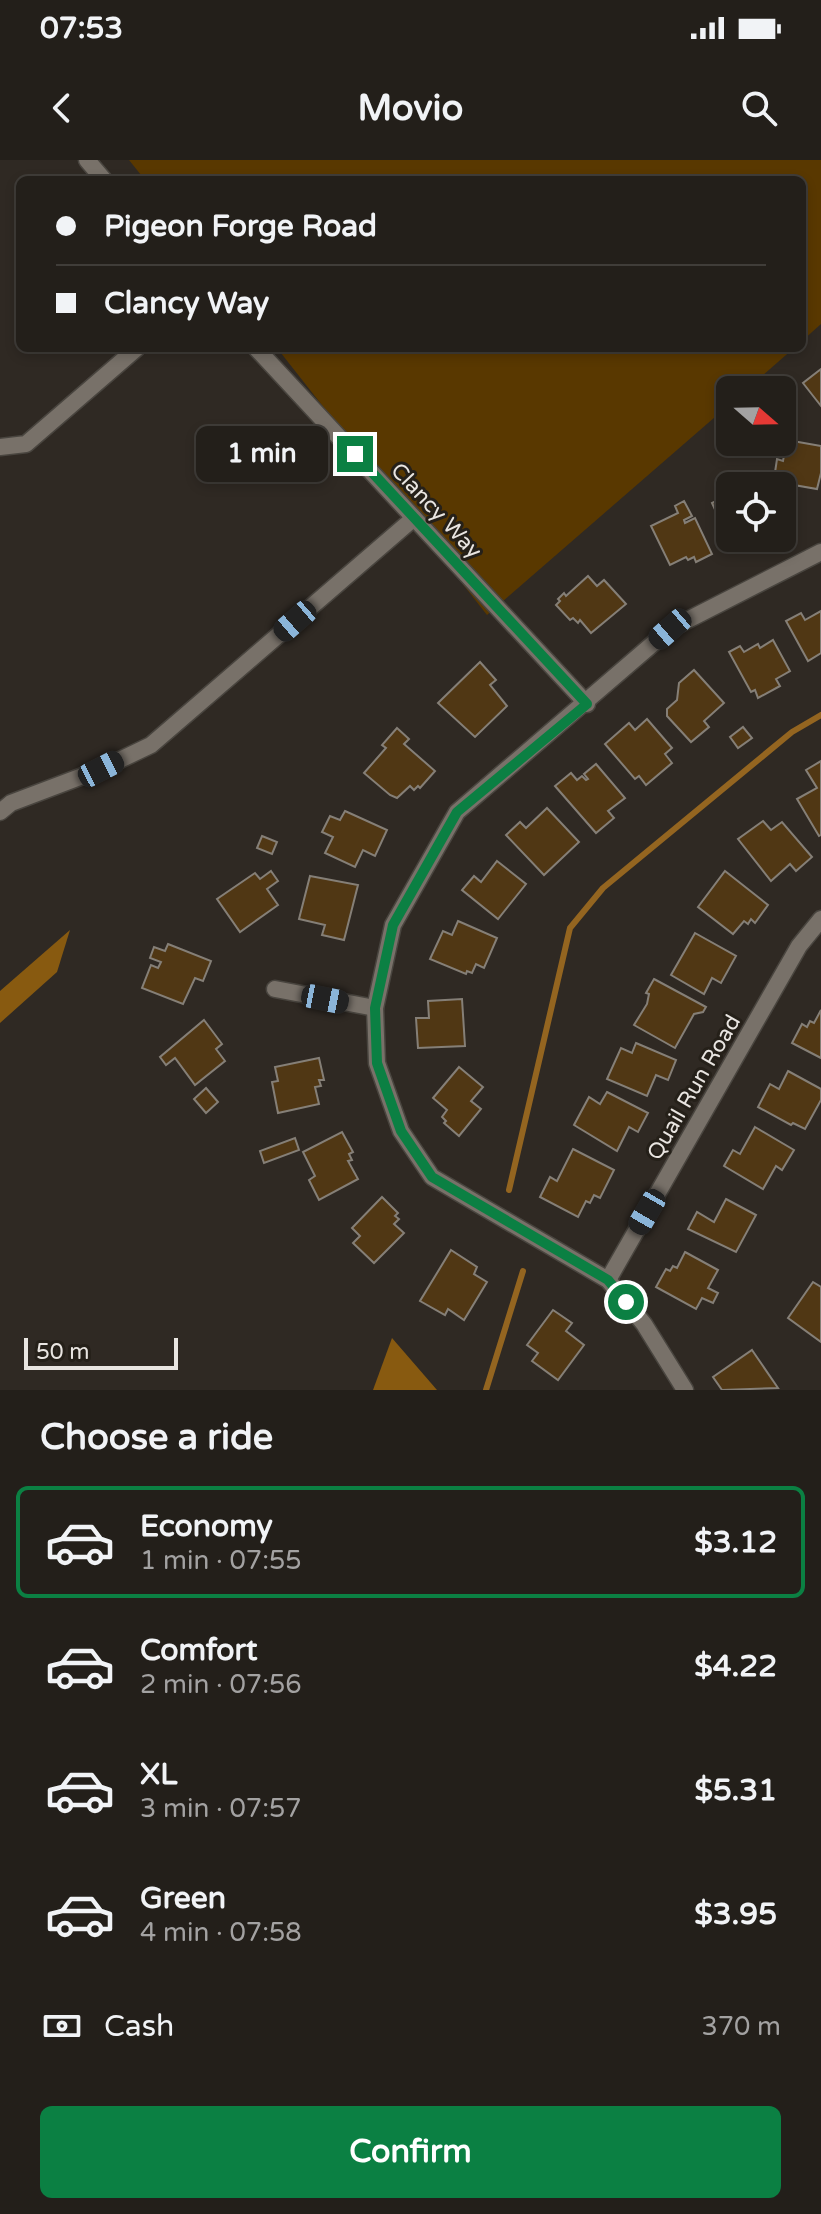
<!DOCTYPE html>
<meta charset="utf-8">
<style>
:root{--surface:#231f1a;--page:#2f2c27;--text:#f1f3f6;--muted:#a3a2a2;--line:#403d39;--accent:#0b8043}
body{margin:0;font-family:"Varela Round",sans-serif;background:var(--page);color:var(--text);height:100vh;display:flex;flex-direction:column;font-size:30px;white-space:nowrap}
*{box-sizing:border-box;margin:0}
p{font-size:26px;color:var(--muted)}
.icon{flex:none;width:44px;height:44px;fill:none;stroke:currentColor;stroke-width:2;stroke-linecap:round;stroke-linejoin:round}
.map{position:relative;height:1230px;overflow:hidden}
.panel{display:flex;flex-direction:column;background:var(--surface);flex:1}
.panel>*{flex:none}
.banner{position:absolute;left:16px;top:16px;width:790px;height:176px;border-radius:12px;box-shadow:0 4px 12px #0003,0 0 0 2px var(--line);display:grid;align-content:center;height:176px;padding:0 40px;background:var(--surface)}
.needle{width:52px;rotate:110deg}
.fabs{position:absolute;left:716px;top:216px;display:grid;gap:16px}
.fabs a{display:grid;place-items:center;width:80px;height:80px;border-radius:12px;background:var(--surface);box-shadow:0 4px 12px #0003,0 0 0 2px var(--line);font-size:40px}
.scale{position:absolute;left:24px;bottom:20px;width:154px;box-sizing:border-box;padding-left:8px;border:4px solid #e9e5e1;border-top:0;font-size:22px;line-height:28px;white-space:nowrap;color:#e9e5e1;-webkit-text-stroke:6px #252019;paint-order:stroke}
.end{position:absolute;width:36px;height:36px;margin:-18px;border:10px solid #0b8043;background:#fff;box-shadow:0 0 0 4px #fff}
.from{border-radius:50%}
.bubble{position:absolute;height:56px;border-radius:12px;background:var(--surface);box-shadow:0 4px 12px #0003,0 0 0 2px var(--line);font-size:26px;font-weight:700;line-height:56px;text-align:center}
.car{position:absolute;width:24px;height:48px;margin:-24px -12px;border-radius:10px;box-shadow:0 0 6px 2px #0007;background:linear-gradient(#222 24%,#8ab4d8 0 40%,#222 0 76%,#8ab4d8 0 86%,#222 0)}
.banner b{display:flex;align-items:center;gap:28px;height:76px;font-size:30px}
.banner b+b{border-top:2px solid var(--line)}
.banner i{width:20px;height:20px;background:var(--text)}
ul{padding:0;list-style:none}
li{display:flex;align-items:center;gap:24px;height:112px;margin:0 16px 12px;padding:0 24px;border:4px solid transparent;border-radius:12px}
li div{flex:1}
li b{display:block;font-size:30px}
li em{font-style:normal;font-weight:700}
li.on{border-color:var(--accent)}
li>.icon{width:72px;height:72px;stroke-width:1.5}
h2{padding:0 40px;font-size:36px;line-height:96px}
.pay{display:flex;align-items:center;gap:20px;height:88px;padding:0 40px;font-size:30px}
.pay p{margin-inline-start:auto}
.action{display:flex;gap:16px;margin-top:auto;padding:16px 40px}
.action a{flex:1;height:92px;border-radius:12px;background:var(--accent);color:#fff;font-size:32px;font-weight:700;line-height:92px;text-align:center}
.status{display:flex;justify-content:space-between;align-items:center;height:56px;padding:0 40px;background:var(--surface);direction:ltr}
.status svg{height:22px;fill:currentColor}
header{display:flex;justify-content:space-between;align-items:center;height:104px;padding:0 40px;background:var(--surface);font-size:36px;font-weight:700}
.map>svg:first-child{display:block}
.green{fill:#593800}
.forest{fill:#885a10}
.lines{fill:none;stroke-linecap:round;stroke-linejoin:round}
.stream{stroke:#946520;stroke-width:6}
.building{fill:#503714;stroke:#857f77;stroke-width:2}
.street-casing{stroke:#49453f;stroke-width:19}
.street{stroke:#787169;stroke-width:16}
.route{stroke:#0b8043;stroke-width:10}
.labels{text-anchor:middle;stroke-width:6;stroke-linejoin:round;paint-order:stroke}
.street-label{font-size:22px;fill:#e9e5e1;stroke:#252019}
</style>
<div class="status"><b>07:53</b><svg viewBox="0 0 49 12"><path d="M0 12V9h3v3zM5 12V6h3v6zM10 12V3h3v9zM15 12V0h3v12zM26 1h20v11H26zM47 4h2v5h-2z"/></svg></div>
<header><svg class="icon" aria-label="back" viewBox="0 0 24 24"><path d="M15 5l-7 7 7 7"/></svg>Movio<svg class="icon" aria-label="search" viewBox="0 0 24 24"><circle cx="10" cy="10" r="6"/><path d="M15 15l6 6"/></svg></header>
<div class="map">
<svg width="821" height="1230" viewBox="0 0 821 1230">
<rect width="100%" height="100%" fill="#2f2923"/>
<g class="green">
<polygon points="129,0 821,0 821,164 802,181 802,20 145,20"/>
<polygon points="277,188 794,188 746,230 730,230 730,244 487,455"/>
</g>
<g class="forest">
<polygon points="70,770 57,812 0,863 0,831"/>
<polygon points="392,1178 437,1230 373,1230"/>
</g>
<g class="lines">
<g class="stream">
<polyline points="509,1030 570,768 603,728 792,572 821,555"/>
<polyline points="486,1230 523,1111"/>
</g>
</g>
<g class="building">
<polygon points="821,209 821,246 803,223"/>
<polygon points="787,280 821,286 821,313 817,329 777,322 774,319 777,299 783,301"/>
<polygon points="730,334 730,375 727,376 712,343"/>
<polygon points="684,341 692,356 684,360 685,363 695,358 712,394 696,402 694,397 688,400 686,397 670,405 651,366 678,353 675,346"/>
<polygon points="588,416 597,426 604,420 626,444 591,473 580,460 578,463 573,458 570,460 556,445 560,441 558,439 564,433 566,436"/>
<polygon points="821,451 821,493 808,501 786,461 801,453 805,460"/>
<polygon points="773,480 790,511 776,519 780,526 758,538 755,530 751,532 729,492 740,486 744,492 758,484 760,488"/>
<polygon points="480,502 496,520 490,525 507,546 475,577 438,543"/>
<polygon points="694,510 724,543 704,561 709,567 691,582 667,556 667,549 677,540 679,523"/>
<polygon points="647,559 672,588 665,594 672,603 646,625 639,616 635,619 605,584 629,563 635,570"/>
<polygon points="743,567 752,578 738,588 730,577"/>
<polygon points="397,568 409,579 404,584 435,611 420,628 418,626 414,630 410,626 397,638 390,635 364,613 386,588 382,585"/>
<polygon points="821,601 821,675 819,676 797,639 817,628 806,610"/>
<polygon points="596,604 625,638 608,651 614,658 596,673 555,626 571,613 577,620 582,616 586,620 588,619 584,614"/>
<polygon points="547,648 579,682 544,715 506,675 520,662 526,668"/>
<polygon points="345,651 387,670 375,696 363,690 355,707 325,693 333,677 322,672 330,656 340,660"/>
<polygon points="763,661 771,670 782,662 812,697 796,711 790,704 771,721 738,679"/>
<polygon points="262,676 277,682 272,694 257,688"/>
<polygon points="497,701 526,724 498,759 462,730 474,716 481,722"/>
<polygon points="271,711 278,721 267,729 278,745 240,772 217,739 255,713 260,719"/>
<polygon points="725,711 768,745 755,763 751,759 748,764 744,761 733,774 698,747"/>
<polygon points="310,716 358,725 344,780 322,775 325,765 299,759"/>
<polygon points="458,761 497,778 484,808 476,804 472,813 467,811 466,814 430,799 443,771 452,775"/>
<polygon points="695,773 736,796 721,823 712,818 704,834 671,815"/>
<polygon points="168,784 211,801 203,821 195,818 183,844 142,828 151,805 158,808 161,802 150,798 154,787 165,791"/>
<polygon points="654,819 706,847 703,852 694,854 675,888 634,865 647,844 649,834 646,833"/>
<polygon points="462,839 465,886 418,888 416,858 429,858 428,841"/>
<polygon points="821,850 821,898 792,883 802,864 807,867 810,861 814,863"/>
<polygon points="204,860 222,884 216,889 225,901 195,925 175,898 166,905 160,897"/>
<polygon points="636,883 676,900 668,920 656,915 647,936 607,919 621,888 632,893"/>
<polygon points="319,898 324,920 319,920 321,926 315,927 319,944 278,953 272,922 278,921 275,907"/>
<polygon points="459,907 483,927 471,941 481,949 459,976 444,963 446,961 442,957 447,950 433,938"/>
<polygon points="788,911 821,929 821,940 805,969 793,963 791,965 758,947 770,924 779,929"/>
<polygon points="206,928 218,942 206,953 194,939"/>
<polygon points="607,932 648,953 638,972 629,967 617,991 574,965 589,937 600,944"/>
<polygon points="755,967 794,990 782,1010 776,1006 763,1029 724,1006 733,990 740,994"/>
<polygon points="342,972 353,992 349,994 352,1000 348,1001 358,1019 319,1040 309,1020 315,1016 303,992"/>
<polygon points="295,978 299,990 264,1003 260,991"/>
<polygon points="573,989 614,1010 600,1038 594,1035 590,1043 586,1041 578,1057 540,1037 550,1017 557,1021"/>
<polygon points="382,1037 398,1053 395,1056 399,1059 394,1064 404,1073 374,1103 353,1083 360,1076 352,1068"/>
<polygon points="726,1039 756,1055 736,1092 688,1069 697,1052 714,1062"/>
<polygon points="451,1090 477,1107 474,1114 487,1122 464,1160 448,1149 445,1155 420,1141"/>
<polygon points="685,1092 718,1110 708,1128 718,1133 713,1143 702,1138 696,1149 656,1127 666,1109 670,1111 673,1106 677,1108"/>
<polygon points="813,1122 821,1127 821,1182 788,1158"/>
<polygon points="553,1150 572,1163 566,1171 584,1185 558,1220 532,1201 538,1193 527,1185"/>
<polygon points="752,1190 778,1228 722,1230 713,1217"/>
</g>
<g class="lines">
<defs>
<g id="street">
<polyline points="87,0 104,20"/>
<polyline points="256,188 587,544"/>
<polyline points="0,287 26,284 137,188"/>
<polyline points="0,652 11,643 101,609 151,585 414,358"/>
<polyline points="275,829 375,848"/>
<polyline points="608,1120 799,786 821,759"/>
<polyline points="685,1230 644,1164 608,1120 432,1017 401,971 377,903 375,848 393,765 457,652 670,469 821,392"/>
</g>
</defs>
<use href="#street" class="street-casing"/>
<use href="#street" class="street"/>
</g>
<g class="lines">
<polyline class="route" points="355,294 587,544 457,652 393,765 375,848 377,903 401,971 432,1017 608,1120 626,1142"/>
</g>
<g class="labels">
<g class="street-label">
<text transform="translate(437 350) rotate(47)" y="8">Clancy Way</text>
<text transform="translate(693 927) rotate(-60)" y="8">Quail Run Road</text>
</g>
</g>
</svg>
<div class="fabs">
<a><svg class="needle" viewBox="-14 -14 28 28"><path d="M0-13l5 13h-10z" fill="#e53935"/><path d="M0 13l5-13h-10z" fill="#a3a2a2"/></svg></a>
<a><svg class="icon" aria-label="locate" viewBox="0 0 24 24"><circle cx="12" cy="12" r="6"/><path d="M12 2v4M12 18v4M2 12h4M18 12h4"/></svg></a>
</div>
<div class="scale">50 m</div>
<i class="end from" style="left:626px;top:1142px"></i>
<i class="end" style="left:355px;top:294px"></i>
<div class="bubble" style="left:196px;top:266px;width:132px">1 min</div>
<i class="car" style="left:295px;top:461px;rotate:229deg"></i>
<i class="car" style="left:670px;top:469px;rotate:229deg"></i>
<i class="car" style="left:101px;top:609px;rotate:63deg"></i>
<i class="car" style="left:325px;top:839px;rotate:101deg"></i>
<i class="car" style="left:647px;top:1052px;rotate:210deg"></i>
<div class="banner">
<b><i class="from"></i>Pigeon Forge Road</b>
<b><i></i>Clancy Way</b>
</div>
</div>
<section class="panel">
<h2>Choose a ride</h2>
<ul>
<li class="on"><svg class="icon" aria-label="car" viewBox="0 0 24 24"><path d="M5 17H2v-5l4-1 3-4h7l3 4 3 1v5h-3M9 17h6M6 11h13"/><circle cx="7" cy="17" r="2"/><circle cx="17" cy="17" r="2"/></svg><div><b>Economy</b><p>1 min · 07:55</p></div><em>$3.12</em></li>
<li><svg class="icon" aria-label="car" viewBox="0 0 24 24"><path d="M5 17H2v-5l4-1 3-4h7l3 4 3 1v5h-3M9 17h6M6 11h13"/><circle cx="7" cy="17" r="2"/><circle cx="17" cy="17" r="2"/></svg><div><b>Comfort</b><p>2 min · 07:56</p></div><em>$4.22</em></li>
<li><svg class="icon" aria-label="car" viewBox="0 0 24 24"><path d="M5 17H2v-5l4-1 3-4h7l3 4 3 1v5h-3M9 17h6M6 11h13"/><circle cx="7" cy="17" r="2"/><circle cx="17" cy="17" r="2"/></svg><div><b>XL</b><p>3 min · 07:57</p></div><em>$5.31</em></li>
<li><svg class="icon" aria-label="car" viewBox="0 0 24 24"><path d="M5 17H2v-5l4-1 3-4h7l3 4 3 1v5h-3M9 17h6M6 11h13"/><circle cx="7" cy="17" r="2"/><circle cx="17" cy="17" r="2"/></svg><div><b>Green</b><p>4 min · 07:58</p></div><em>$3.95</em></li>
</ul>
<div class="pay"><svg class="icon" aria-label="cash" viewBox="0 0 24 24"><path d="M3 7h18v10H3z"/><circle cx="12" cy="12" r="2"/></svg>Cash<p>370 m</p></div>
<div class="action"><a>Confirm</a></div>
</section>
